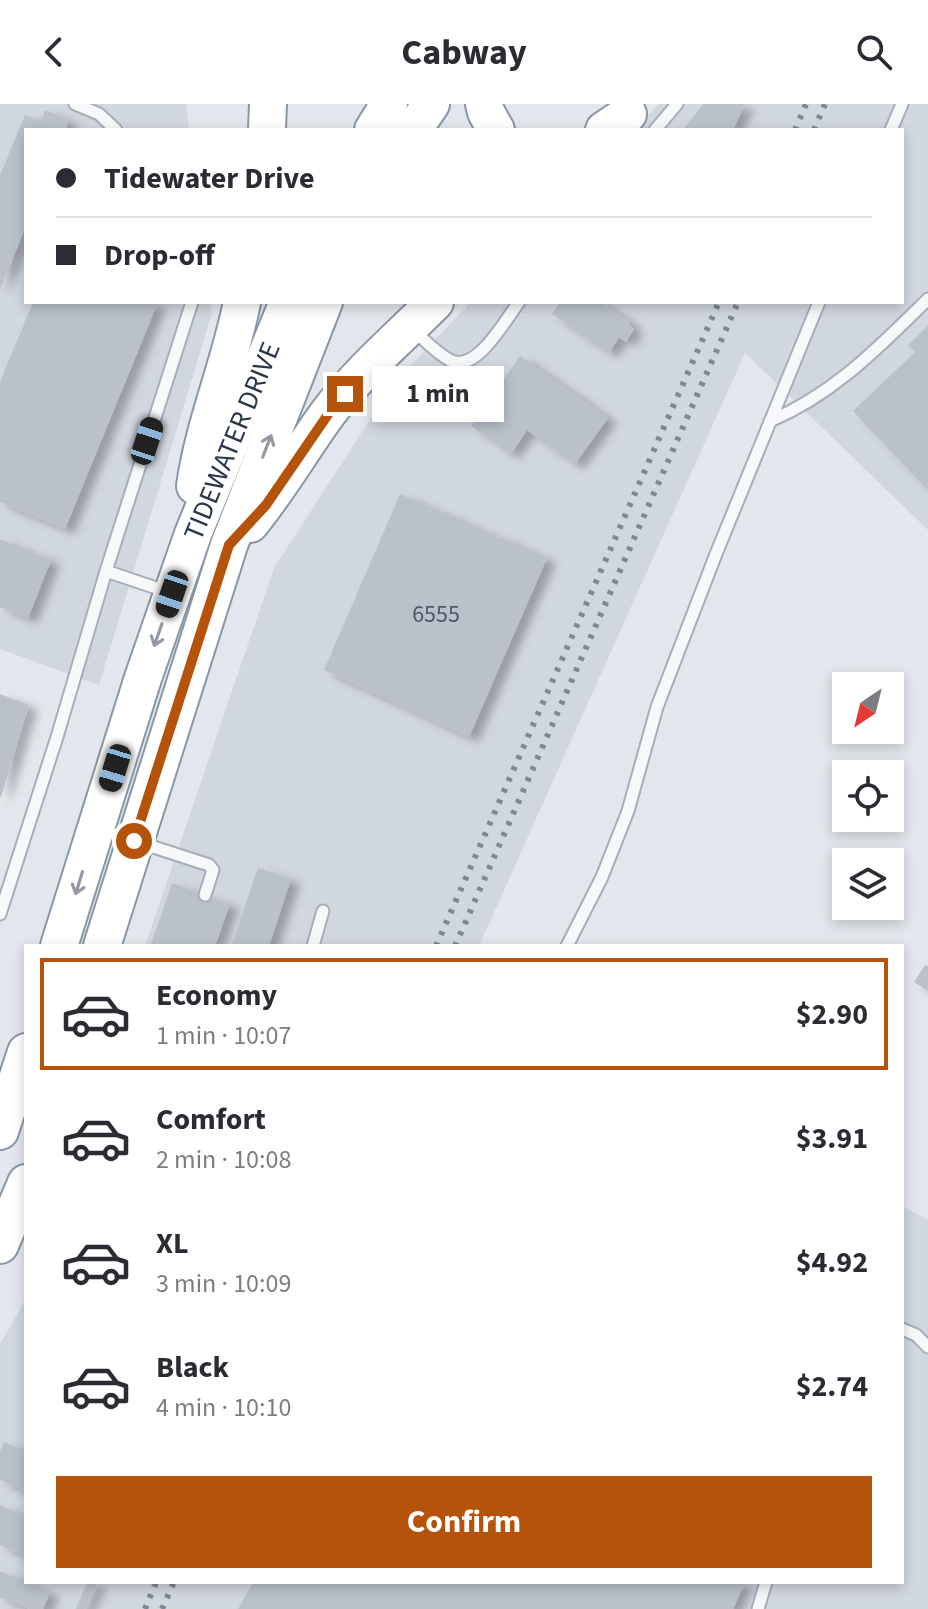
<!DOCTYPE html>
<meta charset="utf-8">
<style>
:root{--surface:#fff;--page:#f2f2f3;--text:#2b2b33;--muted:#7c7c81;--line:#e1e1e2;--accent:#b45309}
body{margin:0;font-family:"Source Sans 3",sans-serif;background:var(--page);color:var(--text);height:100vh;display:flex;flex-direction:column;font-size:30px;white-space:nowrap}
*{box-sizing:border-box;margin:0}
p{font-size:26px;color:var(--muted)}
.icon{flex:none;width:44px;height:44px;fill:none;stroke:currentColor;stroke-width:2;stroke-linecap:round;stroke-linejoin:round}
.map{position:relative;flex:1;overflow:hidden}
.details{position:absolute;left:24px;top:840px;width:880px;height:640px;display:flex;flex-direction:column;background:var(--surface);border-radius:0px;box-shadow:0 4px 12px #0003}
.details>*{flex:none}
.hud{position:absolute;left:24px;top:24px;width:880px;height:176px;border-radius:0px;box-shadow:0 4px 12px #0003;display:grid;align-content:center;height:176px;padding:0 32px;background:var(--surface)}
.needle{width:52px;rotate:215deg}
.tools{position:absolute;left:832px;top:568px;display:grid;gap:16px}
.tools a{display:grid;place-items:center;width:72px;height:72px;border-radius:0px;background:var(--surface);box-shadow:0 4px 12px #0003;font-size:40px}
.end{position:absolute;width:36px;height:36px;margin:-18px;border:10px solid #b45309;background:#fff;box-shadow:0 0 0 4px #fff}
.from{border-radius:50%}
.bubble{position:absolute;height:56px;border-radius:0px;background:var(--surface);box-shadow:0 4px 12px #0003;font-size:26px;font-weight:700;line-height:56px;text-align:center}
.car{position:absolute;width:24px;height:48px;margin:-24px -12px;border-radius:10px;box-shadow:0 0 6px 2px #0007;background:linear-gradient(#222 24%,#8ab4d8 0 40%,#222 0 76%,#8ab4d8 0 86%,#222 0)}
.hud b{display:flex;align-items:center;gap:28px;height:76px;font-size:30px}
.hud b+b{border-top:2px solid var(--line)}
.hud i{width:20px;height:20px;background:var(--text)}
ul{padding:14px 0 0;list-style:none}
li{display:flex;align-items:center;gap:24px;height:112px;margin:0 16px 12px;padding:0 16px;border:4px solid transparent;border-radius:0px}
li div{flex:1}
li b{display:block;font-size:30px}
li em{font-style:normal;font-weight:700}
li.on{border-color:var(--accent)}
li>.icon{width:72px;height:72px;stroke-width:1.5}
.cta{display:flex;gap:16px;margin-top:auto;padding:16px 32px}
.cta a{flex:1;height:92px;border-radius:0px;background:var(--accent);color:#fff;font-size:32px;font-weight:700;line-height:92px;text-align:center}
header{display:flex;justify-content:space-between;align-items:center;height:104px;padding:0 32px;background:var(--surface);font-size:36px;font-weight:700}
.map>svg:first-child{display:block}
.built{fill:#d1d7df}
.building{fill:#bac1cb;filter:url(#shadow)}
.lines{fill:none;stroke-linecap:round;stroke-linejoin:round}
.service-casing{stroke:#a7aeb8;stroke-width:15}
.trunk-casing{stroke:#8996a5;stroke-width:40}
.service{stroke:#f7f8fa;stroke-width:11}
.trunk{stroke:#fff;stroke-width:36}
.rail{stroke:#7b8898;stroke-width:6;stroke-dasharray:4 8;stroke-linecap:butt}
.oneway{stroke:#949aa3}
.route{stroke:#b45309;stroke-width:10}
.labels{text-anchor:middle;stroke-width:6;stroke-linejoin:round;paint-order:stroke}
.number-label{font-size:24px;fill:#4d5968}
.street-label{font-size:28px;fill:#293647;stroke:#f3f6f9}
</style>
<header><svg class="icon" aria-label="back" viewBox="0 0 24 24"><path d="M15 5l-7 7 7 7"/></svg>Cabway<svg class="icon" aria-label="search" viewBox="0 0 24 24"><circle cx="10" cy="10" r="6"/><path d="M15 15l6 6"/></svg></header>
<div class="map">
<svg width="928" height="1505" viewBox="0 0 928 1505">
<defs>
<filter id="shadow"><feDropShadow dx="9" dy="5" stdDeviation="4" flood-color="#0004"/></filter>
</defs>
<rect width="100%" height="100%" fill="#e3e7ed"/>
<g class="built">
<polygon points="0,0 186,0 189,26 26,26 26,198 210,198 212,209 99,581 0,545"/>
<polygon points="659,0 928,0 928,426 745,249 479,842 145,842 274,464 393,280 471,198 902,198 902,26 634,26"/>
<polygon points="902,1102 928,1116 928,1505 0,1505 0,1240 26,1195 26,1478 902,1478"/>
</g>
<g class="building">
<polygon points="703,0 745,0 733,26 683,26"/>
<polygon points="45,6 69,16 65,26 26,26 26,122 0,185 0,71 25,11 41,18"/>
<polygon points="33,198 158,198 65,425 0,398 0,278"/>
<polygon points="560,198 600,198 630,218 629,221 634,225 626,238 619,233 609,249 552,210"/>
<polygon points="928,222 928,386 853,307 915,248 908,241"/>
<polygon points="520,252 608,314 575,360 527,326 511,350 471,322"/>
<polygon points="400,390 547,454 469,633 324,566"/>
<polygon points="0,435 51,456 28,514 0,503"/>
<polygon points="0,590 29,601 1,693 0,693"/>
<polygon points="258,764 291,775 269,842 239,842 232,840"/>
<polygon points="172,779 230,800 215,842 158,842 151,840"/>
<polygon points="925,861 928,862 928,887 914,878"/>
<polygon points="4,1338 26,1347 26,1387 0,1376 0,1348"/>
<polygon points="0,1401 26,1413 26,1452 0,1441"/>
<polygon points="0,1467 50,1488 43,1505 30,1505 0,1493"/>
<polygon points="87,1478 97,1478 85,1505 76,1505"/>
<polygon points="253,1478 745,1478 733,1505 238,1505"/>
</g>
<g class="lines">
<defs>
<g id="service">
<polyline points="75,0 99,10 116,26"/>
<polyline points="655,26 677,0"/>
<polyline points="891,26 902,0"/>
<path d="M412 225C424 235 438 251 452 257 477 268 506 215 519 198"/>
<path d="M770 317C834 290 879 243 928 195"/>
<polyline points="106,467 168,488"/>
<polyline points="101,726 209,761 213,766 205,791"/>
<polyline points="0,810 57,633 106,467 192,198"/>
<polyline points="313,842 323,807"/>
<polyline points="567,842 602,773 628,707 657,603 716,450 819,198"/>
<polyline points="902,1225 916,1231 928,1243"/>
<polyline points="758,1505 766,1478"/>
</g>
<g id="trunk">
<polyline points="484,0 486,8 496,26"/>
<polyline points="267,26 268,0"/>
<polyline points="373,26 389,0"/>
<polyline points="413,26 431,0"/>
<polyline points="604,26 628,10"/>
<path d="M195 382C204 319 230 260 242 198"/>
<path d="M250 420C279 385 301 346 328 309 359 268 399 234 435 198"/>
<path id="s1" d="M59 842 143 574 193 430 288 198"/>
<polyline points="102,842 229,441 324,198"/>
<polyline points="0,1027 26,948"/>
<polyline points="0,1141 26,1079"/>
</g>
</defs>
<use href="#service" class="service-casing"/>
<use href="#trunk" class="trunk-casing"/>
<use href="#service" class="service"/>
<use href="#trunk" class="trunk"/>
<g class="rail">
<polyline points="795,26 806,0"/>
<polyline points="814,26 825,0"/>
<polyline points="436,842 719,198"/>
<polyline points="455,842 738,198"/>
<polyline points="145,1505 156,1478"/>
<polyline points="162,1505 174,1478"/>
</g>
</g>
<defs><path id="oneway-shaft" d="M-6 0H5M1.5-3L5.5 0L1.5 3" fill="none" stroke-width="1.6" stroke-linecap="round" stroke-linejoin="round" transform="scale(2)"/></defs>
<g class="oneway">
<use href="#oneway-shaft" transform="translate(267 342) rotate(-69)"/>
<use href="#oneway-shaft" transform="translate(158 531) rotate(109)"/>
<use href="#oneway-shaft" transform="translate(79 779) rotate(107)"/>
</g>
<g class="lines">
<polyline class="route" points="134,737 229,441 266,401 329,309 345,290"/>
</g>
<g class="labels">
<g class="number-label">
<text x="436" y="518">6555</text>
</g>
<g class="street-label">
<text dy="10" stroke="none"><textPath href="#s1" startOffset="534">TIDEWATER DRIVE</textPath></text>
</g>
</g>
</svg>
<div class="tools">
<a><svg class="needle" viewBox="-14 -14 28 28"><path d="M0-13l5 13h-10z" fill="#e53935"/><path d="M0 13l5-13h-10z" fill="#7c7c81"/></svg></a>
<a><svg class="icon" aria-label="locate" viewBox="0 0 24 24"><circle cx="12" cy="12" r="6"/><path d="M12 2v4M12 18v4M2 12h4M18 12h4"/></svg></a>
<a><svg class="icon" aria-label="layers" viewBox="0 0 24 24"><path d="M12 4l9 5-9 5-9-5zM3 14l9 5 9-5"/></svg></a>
</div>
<i class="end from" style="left:134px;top:737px"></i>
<i class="end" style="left:345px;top:290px"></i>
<div class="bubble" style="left:372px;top:262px;width:132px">1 min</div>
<i class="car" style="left:147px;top:337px;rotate:18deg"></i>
<i class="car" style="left:172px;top:490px;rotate:199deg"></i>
<i class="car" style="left:115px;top:664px;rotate:197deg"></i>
<div class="hud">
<b><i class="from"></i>Tidewater Drive</b>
<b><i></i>Drop-off</b>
</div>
<section class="details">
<ul>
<li class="on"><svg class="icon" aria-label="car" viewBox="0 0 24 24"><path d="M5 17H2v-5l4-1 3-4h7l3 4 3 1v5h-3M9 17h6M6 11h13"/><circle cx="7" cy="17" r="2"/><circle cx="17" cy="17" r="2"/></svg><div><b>Economy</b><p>1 min · 10:07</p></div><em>$2.90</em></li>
<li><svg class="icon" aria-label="car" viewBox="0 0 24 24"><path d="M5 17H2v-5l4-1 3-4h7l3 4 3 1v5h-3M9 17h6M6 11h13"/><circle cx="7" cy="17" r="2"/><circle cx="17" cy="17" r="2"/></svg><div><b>Comfort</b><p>2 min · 10:08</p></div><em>$3.91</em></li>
<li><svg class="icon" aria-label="car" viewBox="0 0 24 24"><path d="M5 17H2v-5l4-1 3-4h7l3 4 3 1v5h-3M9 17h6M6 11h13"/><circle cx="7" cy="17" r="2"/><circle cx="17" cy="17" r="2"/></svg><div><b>XL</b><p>3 min · 10:09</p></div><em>$4.92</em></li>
<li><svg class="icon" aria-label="car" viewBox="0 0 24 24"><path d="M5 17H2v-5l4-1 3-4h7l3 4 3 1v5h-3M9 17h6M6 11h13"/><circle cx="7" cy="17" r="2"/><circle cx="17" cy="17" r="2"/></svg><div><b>Black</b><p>4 min · 10:10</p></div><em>$2.74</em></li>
</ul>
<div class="cta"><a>Confirm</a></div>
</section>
</div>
